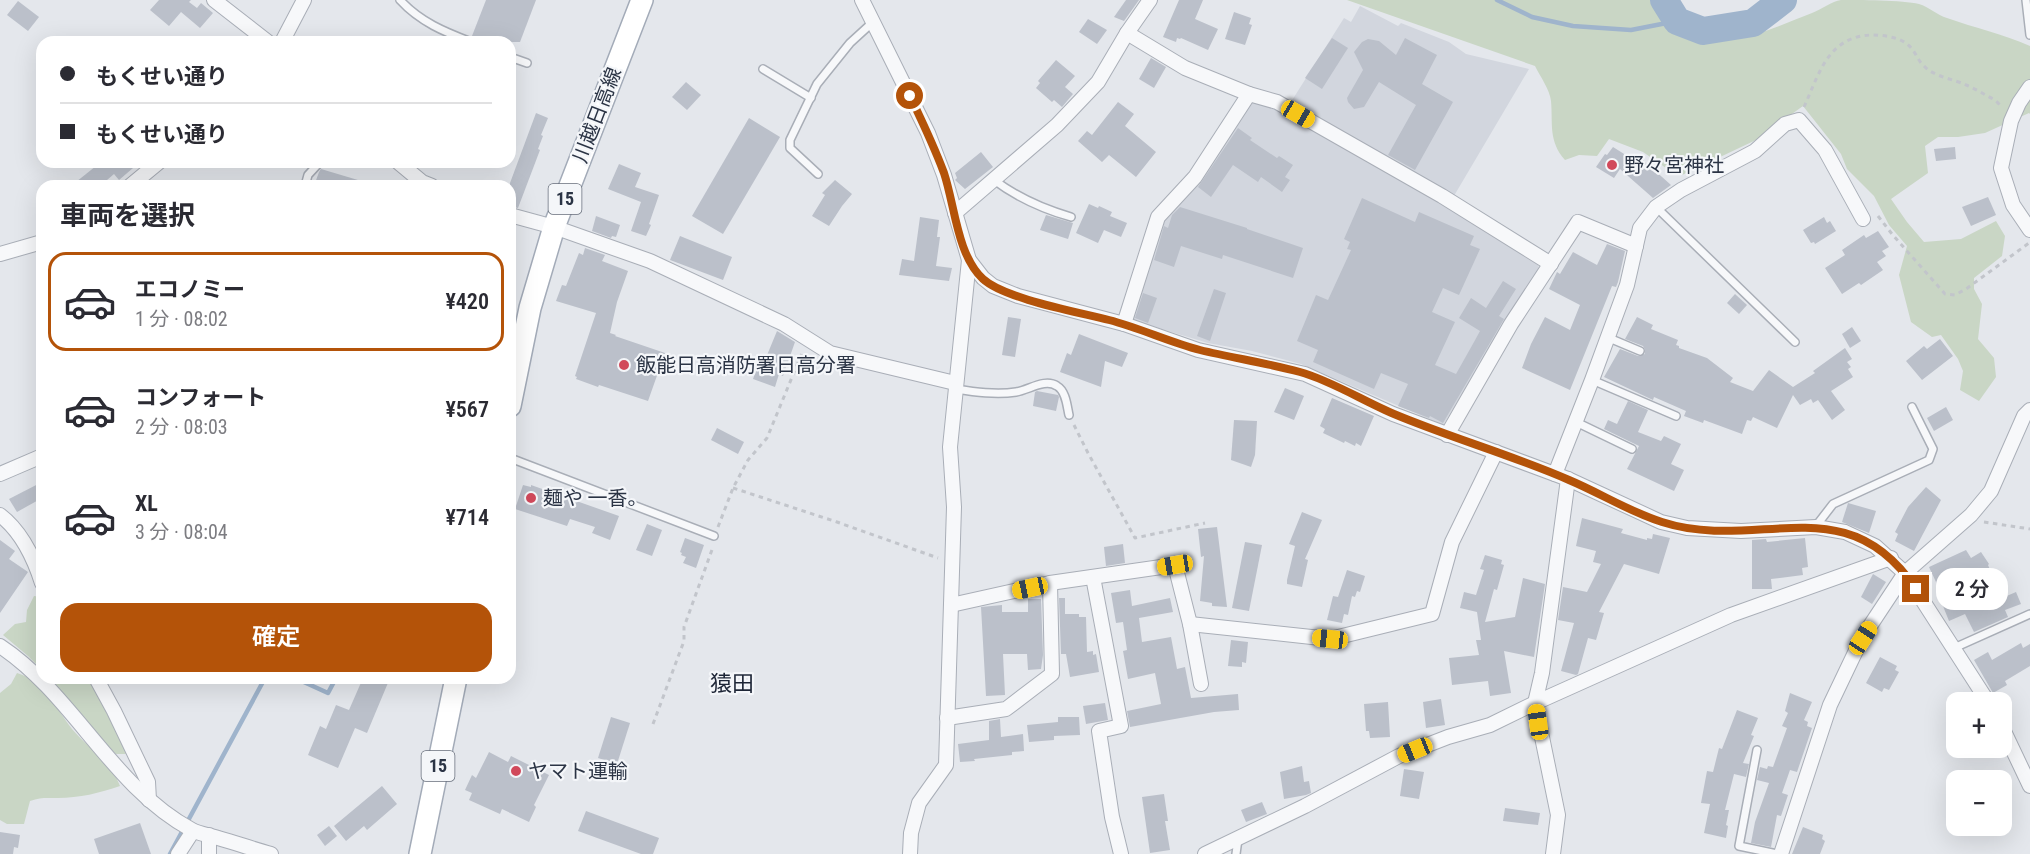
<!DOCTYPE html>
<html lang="ja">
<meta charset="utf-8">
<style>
:root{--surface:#fff;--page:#f2f2f3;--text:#2b2b33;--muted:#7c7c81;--line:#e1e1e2;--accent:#b45309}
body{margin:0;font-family:"Roboto Condensed","Noto Sans JP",sans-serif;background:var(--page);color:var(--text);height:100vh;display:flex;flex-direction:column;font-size:22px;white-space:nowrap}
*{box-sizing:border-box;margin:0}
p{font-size:20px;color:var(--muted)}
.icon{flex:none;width:33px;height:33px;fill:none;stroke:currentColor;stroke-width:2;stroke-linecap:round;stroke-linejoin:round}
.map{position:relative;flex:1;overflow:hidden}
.panel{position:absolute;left:36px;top:180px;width:480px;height:504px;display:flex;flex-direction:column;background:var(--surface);border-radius:18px;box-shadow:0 6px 24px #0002}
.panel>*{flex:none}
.hud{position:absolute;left:36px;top:36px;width:480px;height:132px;border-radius:18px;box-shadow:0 6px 24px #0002;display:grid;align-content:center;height:132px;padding:0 24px;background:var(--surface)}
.buttons{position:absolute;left:1946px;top:692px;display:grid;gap:12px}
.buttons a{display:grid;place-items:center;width:66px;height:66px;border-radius:12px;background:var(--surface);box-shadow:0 6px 24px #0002;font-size:30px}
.end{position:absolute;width:27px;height:27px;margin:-14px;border:8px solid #b45309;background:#fff;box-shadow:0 0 0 3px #fff}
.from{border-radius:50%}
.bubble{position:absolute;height:42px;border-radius:18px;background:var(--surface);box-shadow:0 6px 24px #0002;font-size:20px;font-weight:600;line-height:42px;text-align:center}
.car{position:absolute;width:18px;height:36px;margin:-18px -9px;border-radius:8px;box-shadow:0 0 4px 2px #0007;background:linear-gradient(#f5c518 24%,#345 0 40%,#f5c518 0 76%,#345 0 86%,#f5c518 0)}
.hud b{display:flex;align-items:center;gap:21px;height:57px;font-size:22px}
.hud b+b{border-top:2px solid var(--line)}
.hud i{width:15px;height:15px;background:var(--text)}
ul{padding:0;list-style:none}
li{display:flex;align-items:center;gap:18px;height:99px;margin:0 12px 9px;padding:0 12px;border:3px solid transparent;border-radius:18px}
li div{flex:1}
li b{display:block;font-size:22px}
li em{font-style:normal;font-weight:600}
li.current{border-color:var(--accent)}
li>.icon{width:54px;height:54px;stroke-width:1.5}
h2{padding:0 24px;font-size:27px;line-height:72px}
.button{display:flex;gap:12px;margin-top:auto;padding:12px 24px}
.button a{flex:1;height:69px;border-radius:18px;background:var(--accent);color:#fff;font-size:24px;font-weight:600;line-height:69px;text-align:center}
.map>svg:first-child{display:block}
.built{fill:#d2d6de}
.green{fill:#c9d6c5}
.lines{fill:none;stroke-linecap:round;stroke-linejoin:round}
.stream{stroke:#9fb4cc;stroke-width:4.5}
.river{stroke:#9fb4cc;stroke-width:28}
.building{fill:#bbc0ca}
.lane-casing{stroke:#a9aeb7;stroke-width:10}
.street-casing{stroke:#a9aeb7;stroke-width:16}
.primary-casing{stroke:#a3abb8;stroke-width:24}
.path{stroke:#c2c5cb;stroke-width:3;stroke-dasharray:4.5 4.5;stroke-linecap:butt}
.lane{stroke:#f7f8fa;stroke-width:7}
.street{stroke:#f7f8fa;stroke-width:14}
.primary{stroke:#fff;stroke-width:21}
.route{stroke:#b45309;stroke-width:8}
.poi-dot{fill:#d1495b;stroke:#f4f6f9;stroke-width:2}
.labels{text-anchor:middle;stroke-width:4.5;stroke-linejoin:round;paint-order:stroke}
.shield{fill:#f4f6f9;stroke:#676e7b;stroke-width:1.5}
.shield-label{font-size:18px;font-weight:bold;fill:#2b3445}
.street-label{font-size:20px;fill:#2b3445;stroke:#f4f6f9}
.poi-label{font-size:20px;fill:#2b3445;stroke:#f4f6f9;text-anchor:start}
.quarter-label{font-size:22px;fill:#1d2536;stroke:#f4f6f9}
</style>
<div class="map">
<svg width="2030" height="854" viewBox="0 0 2030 854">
<rect width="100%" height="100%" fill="#e4e7ec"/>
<polygon class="built" points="1360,6 1398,26 1401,23 1449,42 1466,54 1529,69 1448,206 1538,263 1539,269 1443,425 1301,364 1252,351 1208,343 1128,319 1162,219 1249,100 1284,113 1344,18 1351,22"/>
<g class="green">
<path d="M1347 0H1654C1662 9 1671 24 1681 30 1722 55 1772 28 1812 13 1821 10 1832 1 1841 0 1858 0 1903 0 1919 4 1929 7 1937 15 1947 18 1975 28 2003 34 2030 46V114L2029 113 1985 133 1958 137H1938L1925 146 1928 173 1891 199 1907 222 1924 242 1961 239 1996 221 2005 236 2002 256 1974 278V289L1982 304 1978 339 1994 358 1996 377 1979 401 1960 390 1963 371 1958 359 1941 335 1932 337 1911 322 1899 275 1907 246 1889 225 1874 196 1847 169 1841 154 1803 106 1756 140 1682 175 1666 168 1643 152 1609 139 1597 156 1579 155 1565 160C1548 141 1553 123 1551 101 1550 90 1540 76 1535 66Z"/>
<polygon points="34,596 42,597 42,670 28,656 3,635 15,624 26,622 27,610"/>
<path d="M17 673C44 681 56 708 72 729 88 748 111 762 120 786 100 793 79 798 58 798 47 798 41 797 30 801L24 824H7L0 820V693L11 684Z"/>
<polygon points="49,678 88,678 108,712 126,754 116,754 97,736 84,718"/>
</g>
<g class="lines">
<g class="stream">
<polyline points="1497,0 1532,17 1573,26 1631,30 1677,21"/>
<polyline points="295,678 328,693 336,678"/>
<polyline points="170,854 265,678"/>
</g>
<polyline class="river" points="1664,0 1677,21 1703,31 1753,23 1783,0"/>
</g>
<g class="building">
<polygon points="159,0 191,0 189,2 197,8 201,3 213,13 200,28 181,12 169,26 150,10"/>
<polygon points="486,0 536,0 520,42 477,42 472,36"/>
<polygon points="1126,0 1139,0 1124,21 1114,17"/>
<polygon points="1179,0 1203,0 1195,19 1218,29 1208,50 1181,38 1180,39 1177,38 1176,42 1163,37"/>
<polygon points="18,1 39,17 28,31 7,15"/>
<polygon points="1234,12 1251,18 1249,24 1252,25 1245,45 1225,39"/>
<polygon points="1088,19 1107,30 1097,44 1079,32"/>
<polygon points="1332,38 1348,48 1322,89 1305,78"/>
<polygon points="1405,38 1437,55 1422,84 1453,102 1415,170 1388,155 1416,105 1379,82 1364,107 1354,109 1348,102 1347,98 1363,70 1354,52 1362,42 1368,39 1379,41 1396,55"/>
<polygon points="1151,58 1166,67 1154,88 1139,79"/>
<polygon points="1056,60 1075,76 1065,87 1073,94 1062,107 1054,100 1052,102 1036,88 1040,83 1038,81"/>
<polygon points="686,82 701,95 687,110 672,97"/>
<polygon points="1118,102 1134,114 1125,126 1156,152 1136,177 1109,155 1102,162 1078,141 1087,131 1092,135"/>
<polygon points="536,113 548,118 541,135 543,136 538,149 540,150 518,208 510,206 510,183"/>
<polygon points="749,118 780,137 723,234 692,216"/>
<polygon points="1238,128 1252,138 1250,140 1277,158 1279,156 1293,165 1285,177 1290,180 1282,192 1261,177 1258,182 1233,165 1211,197 1198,187"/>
<polygon points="1613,147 1640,164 1643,160 1671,185 1653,198 1620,169 1614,178 1596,167 1605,154 1607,155"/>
<polygon points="1955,147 1956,159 1936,161 1934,149"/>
<polygon points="981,152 993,167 965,189 955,180 957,178 955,173"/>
<polygon points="101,162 140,162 119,180 114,174 100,186 71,186"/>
<polygon points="619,164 641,173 635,187 659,195 649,224 651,225 646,236 631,231 641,202 608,189"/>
<polygon points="321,169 368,183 368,186 314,186 319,172"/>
<polygon points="835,180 852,194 842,206 829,226 812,216 825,195 822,193"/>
<polygon points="1988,197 1996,215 1971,226 1962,207"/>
<polygon points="1362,198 1415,222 1419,212 1474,236 1470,245 1480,249 1459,295 1443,288 1432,312 1455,322 1435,365 1456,374 1474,342 1480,331 1459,318 1471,298 1486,308 1503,281 1516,289 1499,316 1504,319 1443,423 1430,416 1429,418 1398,406 1408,384 1381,373 1374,389 1313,362 1318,350 1297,341 1316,295 1328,300 1351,250 1347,249 1350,242 1344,239"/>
<polygon points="1089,204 1098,208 1099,206 1112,212 1110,216 1127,223 1121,237 1104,230 1098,243 1076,233"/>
<polygon points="1180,207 1247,228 1247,229 1303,248 1293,278 1223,255 1222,259 1181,246 1174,267 1154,260 1164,226 1168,228 1172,215"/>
<polygon points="1046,215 1073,223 1068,239 1040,230"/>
<polygon points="596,216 620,225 616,237 612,236 611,238 592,231"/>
<polygon points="920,217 939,220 937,237 940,237 936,266 952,268 949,281 899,275 902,259 914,261"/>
<polygon points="1824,217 1827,223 1830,221 1836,231 1815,244 1814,242 1811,243 1803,230"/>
<polygon points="1878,231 1889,247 1882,251 1886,256 1877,262 1883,270 1861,285 1859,283 1842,294 1825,268 1845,255 1842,250 1864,235 1866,238"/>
<polygon points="680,236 732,257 723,280 670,260"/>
<polygon points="1607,244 1625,251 1618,282 1616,287 1612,286 1570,390 1522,368 1531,344 1545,317 1570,330 1580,305 1549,289 1557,272 1560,274 1573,252 1597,265"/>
<polygon points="585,248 605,255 602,261 628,271 617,302 610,333 616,335 615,336 665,353 648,401 599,385 598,387 576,379 577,377 575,376 596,313 556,301 562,285 566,286 579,253 583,255"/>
<polygon points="1214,289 1226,293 1210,341 1197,336"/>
<polygon points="1143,293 1157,298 1148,323 1135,318"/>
<polygon points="1735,294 1747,305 1739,314 1727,303"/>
<polygon points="1008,317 1021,319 1015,357 1002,355"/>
<polygon points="1637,317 1653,325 1651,329 1678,340 1676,345 1679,346 1679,348 1707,358 1733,378 1730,382 1753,391 1769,370 1793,387 1815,373 1813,371 1845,348 1852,359 1847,362 1851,367 1848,369 1853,377 1831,391 1845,410 1832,420 1818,400 1813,403 1811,399 1800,405 1793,395 1777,428 1753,417 1751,421 1747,420 1742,434 1704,420 1703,423 1684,416 1686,411 1654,397 1653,400 1604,377 1620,349 1638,356 1645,354 1645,350 1643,346 1625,339"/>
<polygon points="1852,327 1861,341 1850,348 1842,334"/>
<polygon points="777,331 795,342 783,376 779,374 775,387 753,379 760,359 765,360"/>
<polygon points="1079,334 1128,353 1122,367 1105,361 1101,387 1060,372 1067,353 1071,355"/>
<polygon points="1940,339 1953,356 1922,380 1906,361 1924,346 1927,349"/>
<polygon points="1285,388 1304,396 1294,420 1274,412"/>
<polygon points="1037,391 1058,395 1059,397 1056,411 1033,406 1035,392"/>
<polygon points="1332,398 1374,416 1361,446 1356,443 1355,446 1345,441 1344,443 1323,433 1325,429 1320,426"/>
<polygon points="1628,401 1648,410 1638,432 1661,441 1664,436 1681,444 1671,464 1684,470 1674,491 1627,469 1639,446 1604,429 1608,420 1617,424"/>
<polygon points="1946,407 1953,420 1934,431 1927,418"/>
<polygon points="1234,420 1257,421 1255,455 1251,467 1231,460"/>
<polygon points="717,428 744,442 738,454 711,440"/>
<polygon points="42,482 42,498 17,512 9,499"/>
<polygon points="523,485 531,487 531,485 619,516 610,540 592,533 595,527 570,519 567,526 515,509"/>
<polygon points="1926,487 1941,500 1914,551 1895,541 1898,534 1895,532 1908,507"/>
<polygon points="1848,503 1876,511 1869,533 1842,522"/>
<polygon points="1302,512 1322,520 1305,559 1308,560 1302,587 1287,584 1287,580 1295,546 1289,544"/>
<polygon points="1582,518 1623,529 1621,533 1647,540 1647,538 1652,539 1653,534 1670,538 1659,574 1624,564 1599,612 1604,613 1596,640 1588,638 1578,674 1576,675 1561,671 1574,623 1558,620 1563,587 1587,592 1601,564 1593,562 1596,551 1576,546"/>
<polygon points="647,524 662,530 652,556 636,550"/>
<polygon points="1217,527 1227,607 1212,606 1212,603 1200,601 1204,556 1201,557 1198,529"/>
<polygon points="685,538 704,545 696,568 683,563 686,557 681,555 682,553 680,552"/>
<polygon points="1805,538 1808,567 1802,568 1803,575 1771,579 1772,589 1752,589 1752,540 1766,539 1767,542"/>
<polygon points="0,540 15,551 9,559 28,572 0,613"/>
<polygon points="1245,542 1262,545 1249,611 1232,608"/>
<polygon points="1123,544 1125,563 1106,566 1104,547"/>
<polygon points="1966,550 1971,558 1981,552 1989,564 1988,565 2002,598 2016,592 2021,604 2005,610 2008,617 1974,632 1965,614 1949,621 1939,596 1942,595 1929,567"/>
<polygon points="1485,555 1502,560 1501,564 1504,565 1497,590 1494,589 1485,622 1515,617 1523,578 1545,584 1534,657 1504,651 1511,693 1490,696 1488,681 1452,685 1449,658 1479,655 1476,640 1481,640 1477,612 1460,608 1464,592 1476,595 1484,570 1480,569"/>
<polygon points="1347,570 1365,576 1360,592 1357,591 1355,597 1352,596 1348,615 1344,614 1342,623 1327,620 1333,596 1338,597"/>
<polygon points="1873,574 1886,582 1872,604 1861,597"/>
<polygon points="1130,590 1132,606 1170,598 1173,612 1139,618 1142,642 1171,637 1177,669 1185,667 1191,698 1238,694 1239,710 1214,712 1130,727 1127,711 1161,704 1155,673 1128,679 1123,651 1127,650 1123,622 1116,623 1111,593"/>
<polygon points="1059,598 1065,598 1065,614 1079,614 1079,617 1086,617 1087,652 1093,651 1093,655 1096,654 1099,672 1070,677 1066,654 1061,654"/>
<polygon points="1028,599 1041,599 1043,655 1041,669 1028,670 1027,654 1003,654 1005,695 986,696 981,607 1002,605 1002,612 1028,612"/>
<polygon points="1231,640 1248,642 1246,663 1242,662 1242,667 1228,666"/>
<polygon points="2021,643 2023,648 2030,644 2030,666 2005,681 2007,685 1993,693 1974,660 1988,652 1992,660"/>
<polygon points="1880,657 1897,666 1895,670 1899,672 1889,690 1884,688 1882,692 1866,683"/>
<polygon points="363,678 390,678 367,733 355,728 338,768 308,755 320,726 326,729 336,705 349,710"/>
<polygon points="1790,693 1812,702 1804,720 1808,722 1807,726 1812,728 1797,772 1790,770 1782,793 1788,795 1781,816 1777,815 1771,847 1751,843 1755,822 1769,783 1757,780 1760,767 1767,769 1768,766 1773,767 1787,728 1782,726 1788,713 1785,711"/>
<polygon points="1441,699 1445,725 1426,728 1423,702"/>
<polygon points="1388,702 1390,737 1370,738 1369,731 1366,731 1364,704"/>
<polygon points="1105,703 1108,720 1086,724 1083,706"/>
<polygon points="1737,710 1758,718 1751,735 1754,736 1743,763 1749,764 1746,777 1734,774 1725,810 1729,810 1726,825 1728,826 1726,838 1704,833 1710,804 1701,803 1707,771 1713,772 1719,748 1722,749"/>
<polygon points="611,717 630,723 617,764 598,758"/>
<polygon points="1058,717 1079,717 1080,735 1054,736 1054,740 1029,742 1027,725 1058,722"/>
<polygon points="1000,719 1001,737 1023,734 1024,751 1012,752 1012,755 974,759 975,761 960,762 958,744 989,740 989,721"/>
<polygon points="489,752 508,762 511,756 549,775 534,805 536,807 529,822 502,809 500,814 469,800 472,793 465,790 472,775 476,778"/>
<polygon points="1302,766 1304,782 1309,781 1311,793 1306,795 1284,799 1280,772"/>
<polygon points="1404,769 1424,772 1419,799 1400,796"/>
<polygon points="382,786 397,804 367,830 364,826 346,841 334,826"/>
<polygon points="1164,794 1168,821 1165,821 1170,850 1150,853 1142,797"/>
<polygon points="1262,802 1267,814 1246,822 1241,810"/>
<polygon points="1505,808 1540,813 1538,825 1503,821"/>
<polygon points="586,811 659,838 653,854 641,854 578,831"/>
<polygon points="140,823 151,854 99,854 94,839"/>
<polygon points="329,826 337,836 325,846 317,835"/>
<polygon points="1803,827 1823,835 1822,839 1825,841 1820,854 1792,854"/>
<polygon points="0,832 20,835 18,848 14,847 13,854 0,854"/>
</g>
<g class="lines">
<defs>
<g id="lane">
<path d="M400 0C420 22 445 32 471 42"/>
<polyline points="2026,0 2030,35"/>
<polyline points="510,57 527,63"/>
<polyline points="763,69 811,98"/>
<polyline points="818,174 790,148 790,140 817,84 850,43 873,22"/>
<path d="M994 180C1018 198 1043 209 1071 217"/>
<polyline points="305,186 308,175 320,162"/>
<polyline points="1656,207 1795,342"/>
<polyline points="1609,338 1640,351"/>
<polyline points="1592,380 1676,416"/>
<path d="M955 389C975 392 996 395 1016 392 1029 390 1045 378 1057 386 1066 391 1067 406 1069 415"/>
<polyline points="1576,422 1632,449"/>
<polyline points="510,458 714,536"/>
<polyline points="1816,526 1833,504 1929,460 1933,449 1912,407"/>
<polyline points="1954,648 2030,614"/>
<polyline points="1757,750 1739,846 1777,854"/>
<polyline points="1236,854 1238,839"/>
</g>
<g id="street">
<polyline points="214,0 268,42"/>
<polyline points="862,0 928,133 944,175 969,260 983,278 993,286 1018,296 1124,324 1198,350 1305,374 1393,414 1568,479 1661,522 1687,528 1741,531 1816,527 1845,532 1875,546 1905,573 1988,702"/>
<polyline points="1127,33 1185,68 1249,94 1277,102 1442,196 1551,264"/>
<polyline points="282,42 304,0"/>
<polyline points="2030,87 2019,103 2011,121 2001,168 2013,205 2030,230"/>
<polyline points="398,162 422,182 432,186"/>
<polyline points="130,186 159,162"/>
<polyline points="955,213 1057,125 1098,82 1127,33 1150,0"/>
<polyline points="510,215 554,227 650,261 784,324 830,353 955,383"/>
<polyline points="0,254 42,242"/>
<polyline points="1124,324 1158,217 1195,177 1249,94"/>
<polyline points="1447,435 1511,324 1578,222 1636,246"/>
<polyline points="0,474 42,456"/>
<polyline points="1555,474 1592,380 1627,285 1640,228 1656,207 1681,190 1755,151 1785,124 1799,120 1825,150 1863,219"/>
<path d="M0 515C21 531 34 558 42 583"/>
<polyline points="1093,577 1121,726 1099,731 1112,817 1121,854"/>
<polyline points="951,605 1050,583 1175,565 1190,624 1201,684"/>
<polyline points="1190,624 1330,639 1432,614 1452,542 1496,452"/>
<path d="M0 646C74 695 111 786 192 830 199 834 210 835 218 838 236 843 253 849 271 854"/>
<polyline points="96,678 114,711 148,782 149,800"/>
<polyline points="947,718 1006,709 1052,674 1050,583"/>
<polyline points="2001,725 2030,786"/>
<polyline points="209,835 209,854"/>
<polyline points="178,854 193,831"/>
<polyline points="910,854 911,833 919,803 946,765 954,507 950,447 969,260"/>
<polyline points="1205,854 1305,806 1399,756 1448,737 1490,725 1535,703 1731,615 1891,558"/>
<polyline points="1553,854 1558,815 1535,703 1542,673 1568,479"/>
<polyline points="1781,854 1830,705 1862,638 1905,573 1971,515 1991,491 2024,416 2030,410"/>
</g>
<g id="primary">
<polyline points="510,406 530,308 554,227 642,0"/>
<polyline points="420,854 456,678"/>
</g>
</defs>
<use href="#lane" class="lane-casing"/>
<use href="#street" class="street-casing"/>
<use href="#primary" class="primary-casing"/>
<g class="path">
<path d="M1804 107C1819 74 1828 36 1872 35 1883 35 1898 37 1907 44 1916 51 1917 60 1924 66 1934 77 1954 79 1966 85 1976 89 1985 95 1995 100L2001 106"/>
<polyline points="1878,216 1892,234 1945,294 1955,295 1966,289 2029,243"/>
<polyline points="1074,425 1088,453 1135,538 1205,523"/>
<polyline points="733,488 837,522 938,558"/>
<polyline points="1984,522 2030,529"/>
<polyline points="718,527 733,488 748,460 767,438 802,353"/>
<polyline points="653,724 684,641 684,627 713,547"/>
</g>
<use href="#lane" class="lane"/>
<use href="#street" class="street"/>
<use href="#primary" class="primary"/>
</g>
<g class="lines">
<path class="route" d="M910 96C922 121 934 146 944 173 955 206 957 255 983 279 1005 299 1078 312 1109 320 1140 328 1169 342 1200 350 1233 358 1267 363 1300 372 1330 380 1365 402 1394 414 1451 438 1512 455 1569 480 1600 493 1630 512 1662 522 1758 553 1846 484 1916 589"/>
</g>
<g class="poi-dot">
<circle cx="1612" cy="165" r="6"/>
<circle cx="624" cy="365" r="6"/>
<circle cx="531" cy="498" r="6"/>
<circle cx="516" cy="771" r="6"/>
</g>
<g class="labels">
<g class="shield">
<rect x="548.5" y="184" width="33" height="30" rx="4.5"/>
<rect x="421.5" y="751" width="33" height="30" rx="4.5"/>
</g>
<g class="shield-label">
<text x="565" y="205">15</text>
<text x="438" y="772">15</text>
</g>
<g class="street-label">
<text transform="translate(597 115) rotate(-69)" y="7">川越日高線</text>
</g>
<g class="poi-label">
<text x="1624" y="172">野々宮神社</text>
<text x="636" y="372">飯能日高消防署日高分署</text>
<text x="543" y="505">麺や 一香。</text>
<text x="528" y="778">ヤマト運輸</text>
</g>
<g class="quarter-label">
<text x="732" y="691">猿田</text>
</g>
</g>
</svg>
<div class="buttons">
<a>+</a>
<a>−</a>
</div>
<i class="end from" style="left:910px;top:96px"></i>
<i class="end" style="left:1916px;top:589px"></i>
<div class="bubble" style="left:1936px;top:568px;width:72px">2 分</div>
<i class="car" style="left:1298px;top:114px;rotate:120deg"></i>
<i class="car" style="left:1175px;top:565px;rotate:261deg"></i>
<i class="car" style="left:1030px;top:588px;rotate:258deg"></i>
<i class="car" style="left:1863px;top:638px;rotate:33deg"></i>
<i class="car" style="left:1330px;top:639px;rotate:276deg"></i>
<i class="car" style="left:1538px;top:722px;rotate:352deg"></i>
<i class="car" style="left:1415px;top:750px;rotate:248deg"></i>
<div class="hud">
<b><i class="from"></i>もくせい通り</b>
<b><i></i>もくせい通り</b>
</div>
<section class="panel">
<h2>車両を選択</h2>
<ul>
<li class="current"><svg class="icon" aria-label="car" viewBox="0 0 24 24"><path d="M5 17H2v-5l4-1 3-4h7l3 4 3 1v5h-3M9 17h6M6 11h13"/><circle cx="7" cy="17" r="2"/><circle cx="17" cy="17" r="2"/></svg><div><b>エコノミー</b><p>1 分 · 08:02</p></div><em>¥420</em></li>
<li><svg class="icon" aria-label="car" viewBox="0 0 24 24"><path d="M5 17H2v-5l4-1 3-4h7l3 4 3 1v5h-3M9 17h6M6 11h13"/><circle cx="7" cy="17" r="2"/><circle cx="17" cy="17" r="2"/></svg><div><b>コンフォート</b><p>2 分 · 08:03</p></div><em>¥567</em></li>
<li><svg class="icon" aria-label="car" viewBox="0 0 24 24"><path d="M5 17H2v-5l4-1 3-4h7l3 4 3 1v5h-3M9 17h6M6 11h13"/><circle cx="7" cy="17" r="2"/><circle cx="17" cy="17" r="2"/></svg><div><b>XL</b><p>3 分 · 08:04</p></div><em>¥714</em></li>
</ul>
<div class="button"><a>確定</a></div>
</section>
</div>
